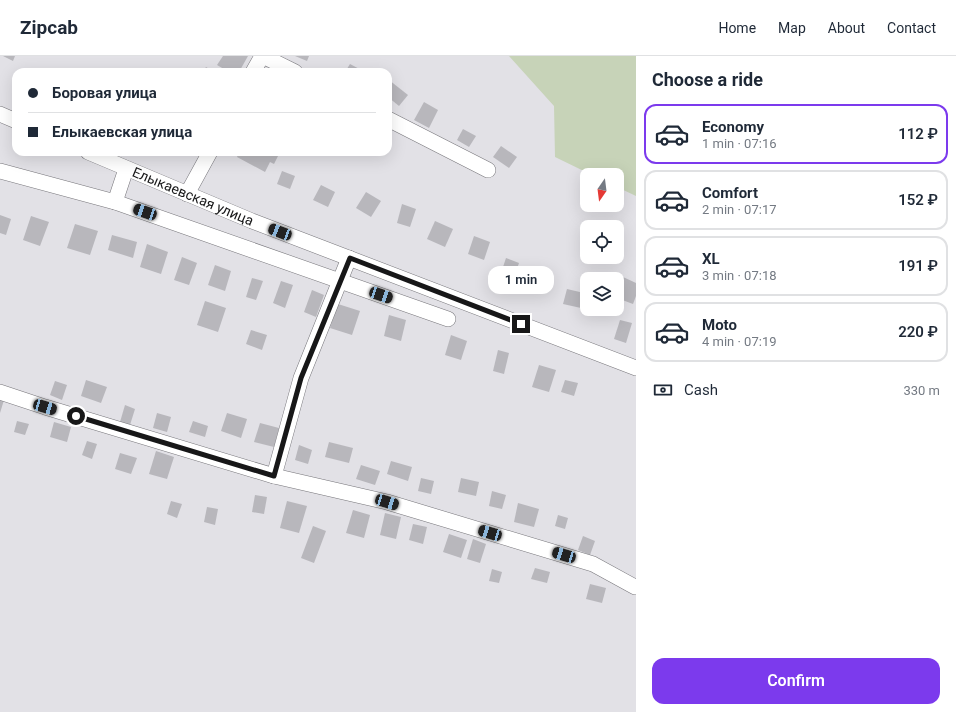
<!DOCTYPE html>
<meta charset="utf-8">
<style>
:root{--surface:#fff;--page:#f6f6f7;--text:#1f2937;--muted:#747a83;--line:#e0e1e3;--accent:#7c3aed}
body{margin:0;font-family:Roboto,sans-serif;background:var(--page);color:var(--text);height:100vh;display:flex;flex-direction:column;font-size:15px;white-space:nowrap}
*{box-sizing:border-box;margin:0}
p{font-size:13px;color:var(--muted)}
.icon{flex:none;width:22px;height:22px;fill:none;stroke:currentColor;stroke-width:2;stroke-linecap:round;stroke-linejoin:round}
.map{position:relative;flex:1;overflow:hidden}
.details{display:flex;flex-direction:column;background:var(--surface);width:320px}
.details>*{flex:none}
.top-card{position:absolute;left:12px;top:12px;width:380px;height:88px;border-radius:12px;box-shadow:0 4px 16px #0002;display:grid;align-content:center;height:88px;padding:0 16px;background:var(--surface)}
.needle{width:26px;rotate:194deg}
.tools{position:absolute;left:580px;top:112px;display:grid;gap:8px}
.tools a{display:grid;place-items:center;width:44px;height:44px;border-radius:8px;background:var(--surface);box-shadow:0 4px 16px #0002;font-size:20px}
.end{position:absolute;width:18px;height:18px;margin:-9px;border:5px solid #171718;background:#fff;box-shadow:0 0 0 2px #fff}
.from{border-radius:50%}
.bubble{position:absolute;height:28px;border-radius:12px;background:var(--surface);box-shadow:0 4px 16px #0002;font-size:13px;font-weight:600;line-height:28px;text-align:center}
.car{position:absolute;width:12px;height:24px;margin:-12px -6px;border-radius:5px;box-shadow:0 0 3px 1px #0007;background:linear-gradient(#222 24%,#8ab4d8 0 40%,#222 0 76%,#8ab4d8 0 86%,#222 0)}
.top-card b{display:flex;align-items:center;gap:14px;height:38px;font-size:15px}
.top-card b+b{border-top:1px solid var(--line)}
.top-card i{width:10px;height:10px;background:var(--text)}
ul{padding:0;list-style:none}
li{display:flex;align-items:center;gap:12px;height:60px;margin:0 8px 6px;padding:0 8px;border:2px solid var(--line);border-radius:12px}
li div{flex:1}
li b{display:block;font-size:15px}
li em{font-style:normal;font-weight:600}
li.active{border-color:var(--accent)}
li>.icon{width:36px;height:36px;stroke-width:1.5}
h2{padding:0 16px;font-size:18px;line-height:48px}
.pay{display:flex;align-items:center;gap:10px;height:44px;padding:0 16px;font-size:15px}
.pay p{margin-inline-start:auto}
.primary-button{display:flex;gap:8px;margin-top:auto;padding:8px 16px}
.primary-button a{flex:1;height:46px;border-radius:12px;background:var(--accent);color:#fff;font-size:16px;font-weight:600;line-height:46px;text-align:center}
header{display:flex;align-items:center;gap:24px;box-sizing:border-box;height:56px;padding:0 20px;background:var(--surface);border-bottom:1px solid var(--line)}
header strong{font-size:19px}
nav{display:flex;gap:22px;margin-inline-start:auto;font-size:14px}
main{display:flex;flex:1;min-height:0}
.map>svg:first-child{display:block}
.green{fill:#c7d3b8}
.building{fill:#b8b7bc}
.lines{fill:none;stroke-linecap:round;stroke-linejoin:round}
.minor-casing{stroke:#77767b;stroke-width:16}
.minor{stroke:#fff;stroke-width:15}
.route{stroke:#171718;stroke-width:5}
.labels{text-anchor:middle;stroke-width:4;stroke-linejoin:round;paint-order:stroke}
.street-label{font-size:14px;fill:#171718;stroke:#e2e1e6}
</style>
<header>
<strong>Zipcab</strong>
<nav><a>Home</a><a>Map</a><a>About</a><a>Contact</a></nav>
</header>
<main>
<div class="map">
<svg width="636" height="656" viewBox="0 0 636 656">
<rect width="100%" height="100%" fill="#e2e1e6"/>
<polygon class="green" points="509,0 636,0 636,140 617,131 617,119 592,119 555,101 554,50"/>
<g class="building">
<polygon points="3,0 15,0 13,5"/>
<polygon points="223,0 248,0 239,16 229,16 217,9"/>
<polygon points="295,0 309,0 307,5"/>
<polygon points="350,8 365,16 345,16"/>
<polygon points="206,11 214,16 203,16"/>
<polygon points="389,24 408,39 399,50 388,41 388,26"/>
<polygon points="424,46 438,54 429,72 414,64"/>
<polygon points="463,73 476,80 469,91 457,84"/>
<polygon points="501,90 517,101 509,112 493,101"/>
<polygon points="239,96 280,96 274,108 270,106 265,116 237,101"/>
<polygon points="282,115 295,120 290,133 277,128"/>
<polygon points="321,129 335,136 328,151 313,144"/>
<polygon points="366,136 381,145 371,161 356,152"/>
<polygon points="402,148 416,153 410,171 397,167"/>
<polygon points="0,159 11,163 6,179 0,177"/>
<polygon points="31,160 49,166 40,190 23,184"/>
<polygon points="435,165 453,173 445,191 427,183"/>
<polygon points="75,168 98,175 90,199 67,192"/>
<polygon points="112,179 137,186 133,202 108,194"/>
<polygon points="474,180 490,186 484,204 468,198"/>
<polygon points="147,188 168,196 161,218 140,211"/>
<polygon points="182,201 197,207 189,229 174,224"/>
<polygon points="506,202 519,207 514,221 501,217"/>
<polygon points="215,209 231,215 225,235 208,229"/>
<polygon points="537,214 553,220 548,235 532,229"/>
<polygon points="623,221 636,227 636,240 633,248 617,242 617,235"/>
<polygon points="252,222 263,225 256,244 246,241"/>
<polygon points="281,225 293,229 285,252 273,247"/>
<polygon points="567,233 584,237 581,252 563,248"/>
<polygon points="312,234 324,239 316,261 304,256"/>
<polygon points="205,245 226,252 218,276 197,269"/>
<polygon points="338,248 360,255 352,279 330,272"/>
<polygon points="389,259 406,264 401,285 384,280"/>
<polygon points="620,264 632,267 626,287 614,283"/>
<polygon points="251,274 267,279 262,294 246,288"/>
<polygon points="451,279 467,285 461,304 445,299"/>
<polygon points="498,294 509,297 504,318 493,315"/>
<polygon points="539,309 556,314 549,336 532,331"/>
<polygon points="86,324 107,331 101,347 81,340"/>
<polygon points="565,324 578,327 574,340 561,336"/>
<polygon points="55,325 67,329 62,344 50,339"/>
<polygon points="0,343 4,344 0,357"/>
<polygon points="125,349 135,353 130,369 120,366"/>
<polygon points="157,357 171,361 167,376 153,372"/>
<polygon points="227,357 247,363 241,382 221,375"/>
<polygon points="17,365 29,368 25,379 14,376"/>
<polygon points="193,365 208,370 205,381 189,376"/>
<polygon points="54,366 71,371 67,386 50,381"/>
<polygon points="260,367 279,372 274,391 254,386"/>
<polygon points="87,385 97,388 92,403 82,399"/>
<polygon points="329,386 353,392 349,407 325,401"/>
<polygon points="299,389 312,394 308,408 295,404"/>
<polygon points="156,395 174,401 167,423 149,418"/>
<polygon points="120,397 137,402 131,418 115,413"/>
<polygon points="391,405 412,411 408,425 387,418"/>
<polygon points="361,409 380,415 375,429 356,423"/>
<polygon points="421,422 434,425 431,438 418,435"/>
<polygon points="461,422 479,426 476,440 458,436"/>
<polygon points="492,435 506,439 502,453 489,450"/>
<polygon points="255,439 267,441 264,458 252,456"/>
<polygon points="171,445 182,448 177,462 167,458"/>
<polygon points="287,445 307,450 299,477 280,472"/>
<polygon points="518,447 539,453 534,471 514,466"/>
<polygon points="207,451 218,453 215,469 204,466"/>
<polygon points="353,454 370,459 364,482 346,477"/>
<polygon points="385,457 401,461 396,483 380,479"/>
<polygon points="558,459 568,462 565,473 555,470"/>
<polygon points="413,468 427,471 423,488 409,484"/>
<polygon points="313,470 326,475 314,507 301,502"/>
<polygon points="449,478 467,484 461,502 443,496"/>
<polygon points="583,480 595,485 590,499 578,494"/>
<polygon points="473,483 486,488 480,507 467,503"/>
<polygon points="535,512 550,516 547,527 531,523"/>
<polygon points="492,513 502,516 499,527 489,525"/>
<polygon points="590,528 606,532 602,547 586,543"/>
</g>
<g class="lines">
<defs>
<g id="minor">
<polyline points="263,0 295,16"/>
<polyline points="253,16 262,0"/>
<polyline points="0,58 16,65"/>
<polyline points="388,63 488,114"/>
<path id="s1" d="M88 96 252 165 636 312"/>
<polyline points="0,115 115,146 448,263"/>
<polyline points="187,138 210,96"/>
<polyline points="115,146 126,113"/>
<polyline points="0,336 45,351 274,420 387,446 593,508 635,531"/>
<polyline points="274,420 301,322 349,202"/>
</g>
</defs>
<use href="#minor" class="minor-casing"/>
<use href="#minor" class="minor"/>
</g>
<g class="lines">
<polyline class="route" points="76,360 274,420 301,322 350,202 521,268"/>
</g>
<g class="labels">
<g class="street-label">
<text dy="5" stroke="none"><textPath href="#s1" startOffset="114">Елыкаевская улица</textPath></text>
</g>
</g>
</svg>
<div class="tools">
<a><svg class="needle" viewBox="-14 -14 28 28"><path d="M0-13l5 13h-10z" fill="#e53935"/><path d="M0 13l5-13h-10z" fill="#747a83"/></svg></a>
<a><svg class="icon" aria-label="locate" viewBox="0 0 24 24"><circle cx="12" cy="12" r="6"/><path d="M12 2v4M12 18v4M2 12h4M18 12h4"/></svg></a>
<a><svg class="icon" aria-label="layers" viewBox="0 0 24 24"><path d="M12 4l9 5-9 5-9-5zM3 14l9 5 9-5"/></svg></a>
</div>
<i class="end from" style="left:76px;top:360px"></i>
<i class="end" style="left:521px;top:268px"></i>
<div class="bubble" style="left:488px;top:210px;width:66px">1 min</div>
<i class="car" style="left:145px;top:156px;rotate:289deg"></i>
<i class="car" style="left:280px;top:176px;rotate:291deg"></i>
<i class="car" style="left:381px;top:239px;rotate:109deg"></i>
<i class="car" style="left:45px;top:351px;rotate:106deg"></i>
<i class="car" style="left:387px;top:446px;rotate:107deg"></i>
<i class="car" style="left:490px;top:477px;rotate:287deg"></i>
<i class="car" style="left:564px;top:499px;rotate:287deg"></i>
<div class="top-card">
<b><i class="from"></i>Боровая улица</b>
<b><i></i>Елыкаевская улица</b>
</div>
</div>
<section class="details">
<h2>Choose a ride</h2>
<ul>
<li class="active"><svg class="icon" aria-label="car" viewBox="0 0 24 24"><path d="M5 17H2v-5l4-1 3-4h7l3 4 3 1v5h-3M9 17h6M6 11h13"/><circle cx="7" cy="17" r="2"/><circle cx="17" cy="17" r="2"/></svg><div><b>Economy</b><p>1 min · 07:16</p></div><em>112 ₽</em></li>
<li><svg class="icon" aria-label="car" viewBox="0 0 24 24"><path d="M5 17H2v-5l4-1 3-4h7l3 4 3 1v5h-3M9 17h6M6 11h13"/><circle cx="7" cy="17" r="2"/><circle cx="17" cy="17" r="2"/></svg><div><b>Comfort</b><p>2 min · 07:17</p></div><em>152 ₽</em></li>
<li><svg class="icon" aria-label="car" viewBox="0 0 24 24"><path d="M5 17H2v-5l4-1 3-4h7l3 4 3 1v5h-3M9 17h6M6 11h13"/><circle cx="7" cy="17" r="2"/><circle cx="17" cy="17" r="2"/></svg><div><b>XL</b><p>3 min · 07:18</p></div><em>191 ₽</em></li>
<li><svg class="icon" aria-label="car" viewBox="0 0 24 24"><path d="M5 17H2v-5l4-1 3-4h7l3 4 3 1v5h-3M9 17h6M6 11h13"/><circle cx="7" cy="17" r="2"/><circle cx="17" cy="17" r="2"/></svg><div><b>Moto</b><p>4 min · 07:19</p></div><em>220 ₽</em></li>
</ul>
<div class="pay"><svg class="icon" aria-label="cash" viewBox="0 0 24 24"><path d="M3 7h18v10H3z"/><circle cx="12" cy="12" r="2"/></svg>Cash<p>330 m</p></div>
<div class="primary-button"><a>Confirm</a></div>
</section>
</main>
